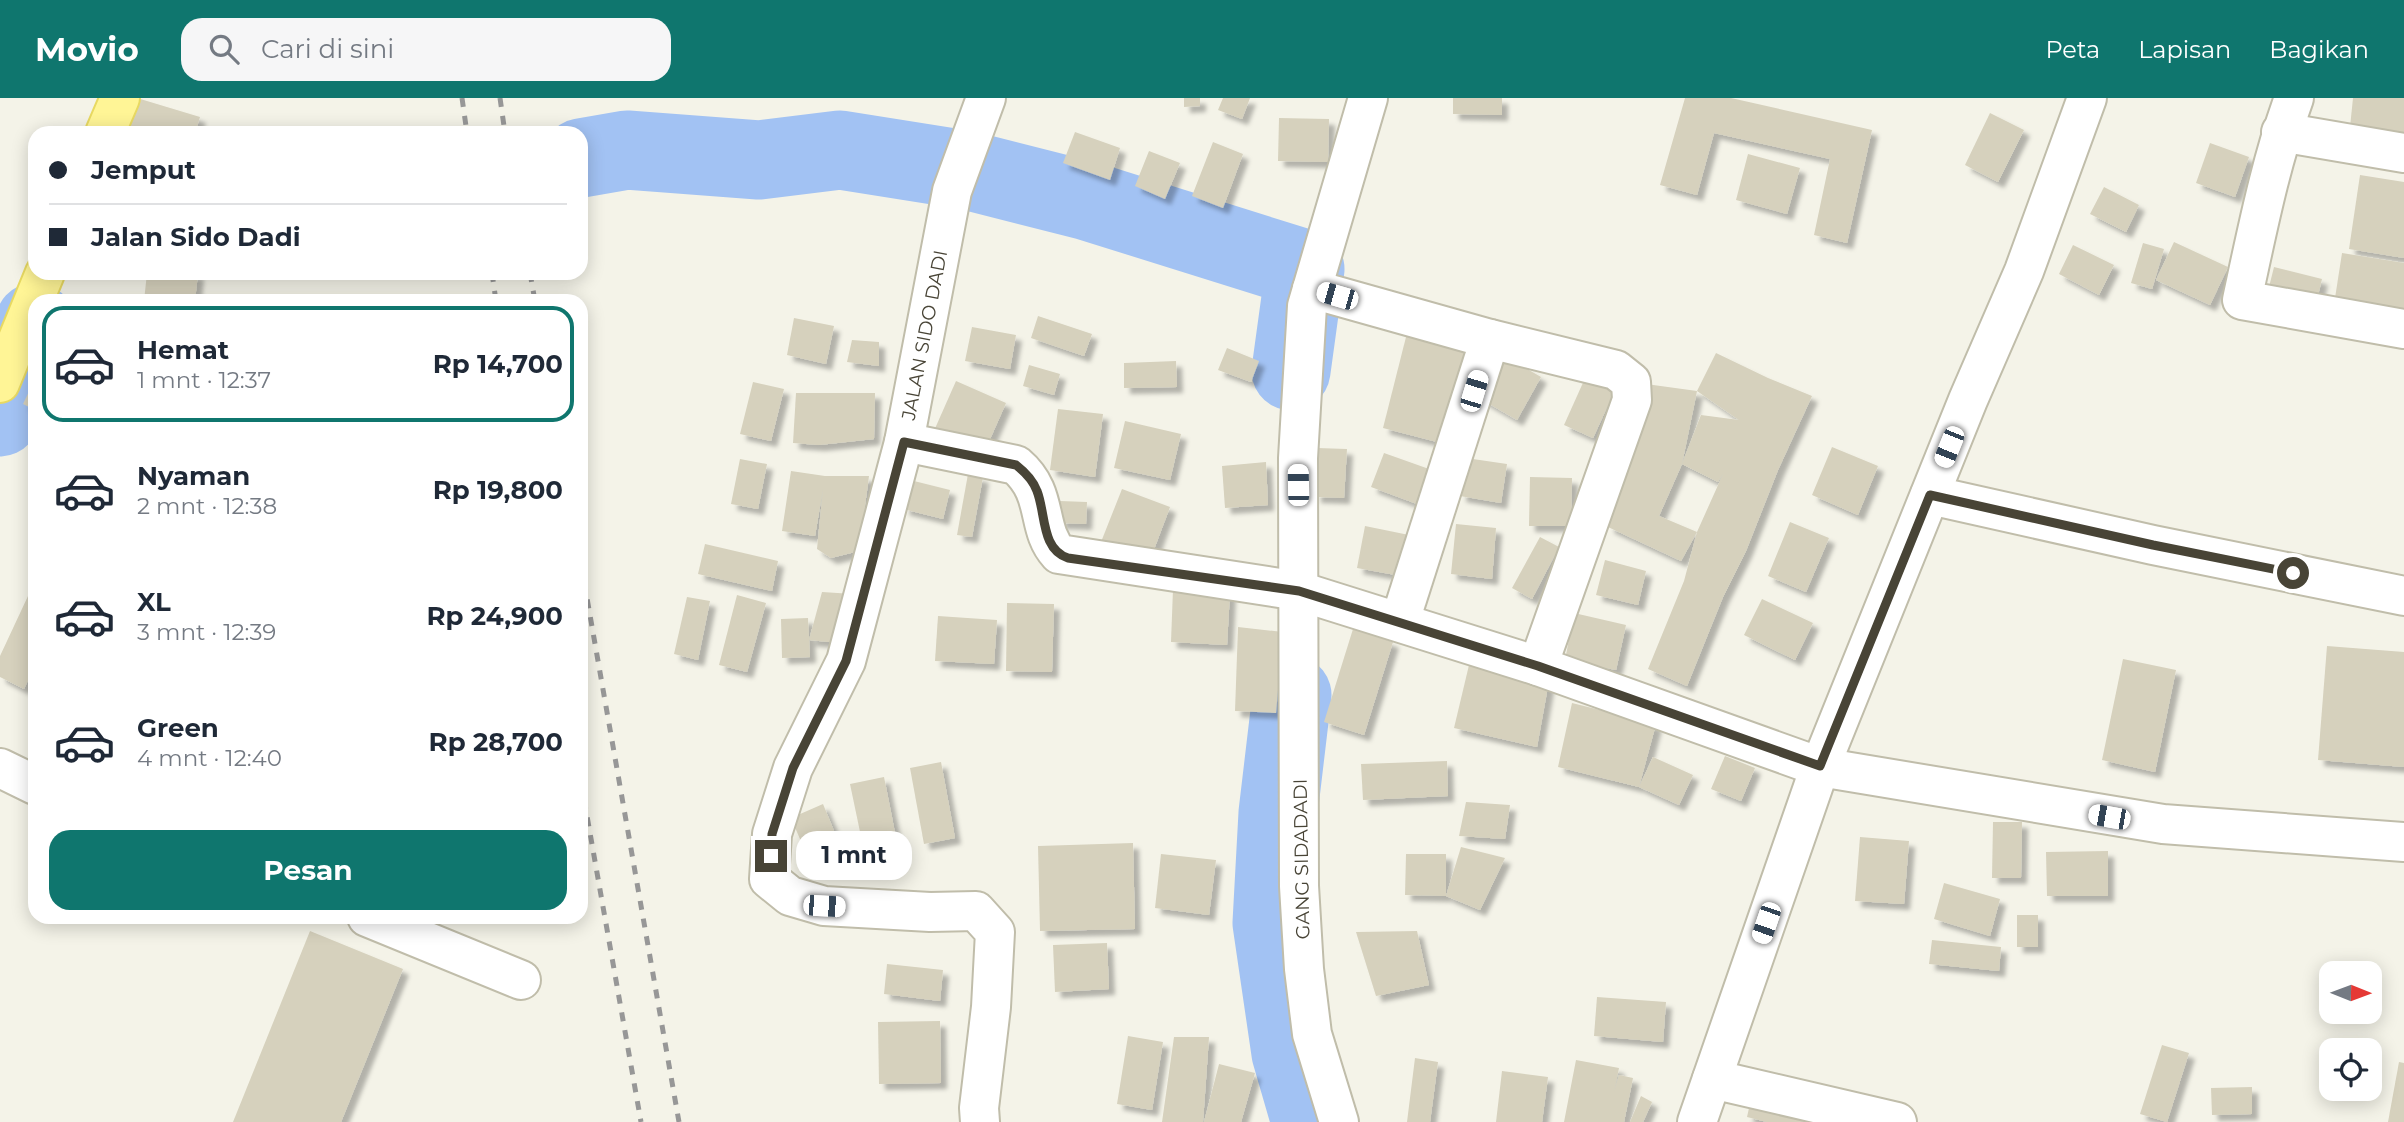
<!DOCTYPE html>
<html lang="id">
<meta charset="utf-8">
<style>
:root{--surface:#fff;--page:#f6f6f7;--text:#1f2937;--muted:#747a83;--line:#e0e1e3;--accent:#0f766e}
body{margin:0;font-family:Montserrat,sans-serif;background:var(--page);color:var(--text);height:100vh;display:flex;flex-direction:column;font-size:26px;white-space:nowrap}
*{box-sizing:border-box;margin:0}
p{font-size:23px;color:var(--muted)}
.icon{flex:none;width:38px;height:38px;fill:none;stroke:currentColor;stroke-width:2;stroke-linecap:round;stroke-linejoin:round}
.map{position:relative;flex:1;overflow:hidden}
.drawer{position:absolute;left:28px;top:196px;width:560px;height:630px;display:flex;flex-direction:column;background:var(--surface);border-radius:21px;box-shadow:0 4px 18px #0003}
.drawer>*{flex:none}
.hud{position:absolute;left:28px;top:28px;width:560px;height:154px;border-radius:21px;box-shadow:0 4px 18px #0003;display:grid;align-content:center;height:154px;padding:0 21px;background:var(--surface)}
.needle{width:46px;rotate:91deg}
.tools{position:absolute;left:2319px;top:863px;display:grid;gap:14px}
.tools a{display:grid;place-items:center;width:63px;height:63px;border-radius:14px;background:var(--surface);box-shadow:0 4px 18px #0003;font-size:35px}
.end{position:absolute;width:32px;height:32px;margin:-16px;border:9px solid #484436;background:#fff;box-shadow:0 0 0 4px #fff}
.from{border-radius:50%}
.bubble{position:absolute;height:49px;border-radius:21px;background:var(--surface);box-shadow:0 4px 18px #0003;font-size:23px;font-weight:700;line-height:49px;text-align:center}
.car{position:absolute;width:21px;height:42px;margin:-21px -10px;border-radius:9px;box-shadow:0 0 5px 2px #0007;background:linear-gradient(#fff 24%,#345 0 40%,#fff 0 76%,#345 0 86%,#fff 0)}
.hud b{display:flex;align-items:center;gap:24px;height:66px;font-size:26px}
.hud b+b{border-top:2px solid var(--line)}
.hud i{width:18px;height:18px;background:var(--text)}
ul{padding:12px 0 0;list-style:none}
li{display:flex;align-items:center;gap:21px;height:116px;margin:0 14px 10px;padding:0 7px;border:4px solid transparent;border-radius:21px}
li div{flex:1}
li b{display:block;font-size:26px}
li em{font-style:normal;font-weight:700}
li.active{border-color:var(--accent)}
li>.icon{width:63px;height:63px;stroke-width:1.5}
.primary-button{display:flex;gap:14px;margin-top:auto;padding:14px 21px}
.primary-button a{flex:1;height:80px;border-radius:21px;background:var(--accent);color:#fff;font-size:28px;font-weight:700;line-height:80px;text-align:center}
header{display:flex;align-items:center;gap:42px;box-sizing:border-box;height:98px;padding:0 35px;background:var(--accent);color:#fff}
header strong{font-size:33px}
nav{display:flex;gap:38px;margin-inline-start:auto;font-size:24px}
.search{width:490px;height:63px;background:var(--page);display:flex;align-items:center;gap:18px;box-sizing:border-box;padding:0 24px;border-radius:21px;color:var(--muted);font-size:26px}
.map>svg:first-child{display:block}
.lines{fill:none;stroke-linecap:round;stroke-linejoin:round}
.river{stroke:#a2c2f3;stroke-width:79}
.building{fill:#d6d1bd;filter:url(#shadow)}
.minor-casing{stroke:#c0bdaa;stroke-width:42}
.major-casing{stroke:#e8d962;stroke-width:42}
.minor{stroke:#fff;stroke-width:38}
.major{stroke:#fff596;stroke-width:38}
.rail{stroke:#979797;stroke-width:5;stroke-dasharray:9 9;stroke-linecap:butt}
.route{stroke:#484436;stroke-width:9}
.labels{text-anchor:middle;stroke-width:5;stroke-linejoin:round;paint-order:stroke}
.street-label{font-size:19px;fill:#484436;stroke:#fff}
</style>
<header>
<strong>Movio</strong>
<div class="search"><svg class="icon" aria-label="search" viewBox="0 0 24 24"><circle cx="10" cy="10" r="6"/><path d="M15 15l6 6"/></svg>Cari di sini</div>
<nav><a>Peta</a><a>Lapisan</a><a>Bagikan</a></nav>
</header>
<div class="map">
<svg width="2404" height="1024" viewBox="0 0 2404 1024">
<defs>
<filter id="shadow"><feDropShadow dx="6" dy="6" stdDeviation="2" flood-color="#0004"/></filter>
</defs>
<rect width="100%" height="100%" fill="#f4f3e8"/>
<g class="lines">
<g class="river">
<polyline points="581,60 627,52 759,62 840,52 966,72 1088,103 1305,171 1291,273"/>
<polyline points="0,319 35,224"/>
<polyline points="1292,597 1278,715 1272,825 1291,955 1311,1024"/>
</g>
</g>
<g class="building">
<polygon points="137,0 200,19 195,35 120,35"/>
<polygon points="1184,0 1200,0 1200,8 1184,9"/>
<polygon points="1223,0 1250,0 1242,21 1218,12"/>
<polygon points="1453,0 1502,0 1502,17 1453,16"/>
<polygon points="1685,0 1731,0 1872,32 1847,145 1814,137 1830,61 1714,35 1697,97 1660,87"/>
<polygon points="2353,0 2404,0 2404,45 2349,39"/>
<polygon points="1990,15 2024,32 1998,84 1965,67"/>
<polygon points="1279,20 1329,21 1328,64 1278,63"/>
<polygon points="1075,34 1120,50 1110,82 1063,65"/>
<polygon points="1213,44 1243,56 1223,110 1192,98"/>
<polygon points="2210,45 2249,59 2235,99 2196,85"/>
<polygon points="1149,53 1180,65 1165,101 1135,88"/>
<polygon points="1748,56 1800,70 1787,116 1736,102"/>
<polygon points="2360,77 2404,84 2404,160 2349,151"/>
<polygon points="2104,89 2139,107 2126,134 2090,116"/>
<polygon points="2174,144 2228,169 2210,207 2156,182"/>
<polygon points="2143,145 2164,151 2152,191 2131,185"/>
<polygon points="2073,147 2114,167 2099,197 2059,176"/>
<polygon points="2342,155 2404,165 2404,225 2333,213"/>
<polygon points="2274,169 2322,181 2314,214 2266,201"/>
<polygon points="147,175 198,175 195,203 144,203"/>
<polygon points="1038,218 1092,236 1084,258 1031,240"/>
<polygon points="794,220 834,228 826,266 787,257"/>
<polygon points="972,229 1016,237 1010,271 965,263"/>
<polygon points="1407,235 1465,249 1441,345 1383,330"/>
<polygon points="852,242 879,244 879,268 847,264"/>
<polygon points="1227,250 1259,263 1251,284 1218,272"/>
<polygon points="1716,255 1768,280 1812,298 1778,372 1746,453 1723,499 1687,588 1648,571 1684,483 1697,434 1723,376 1718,384 1682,366 1701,317 1739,322 1697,293"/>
<polygon points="1503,257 1541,279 1517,322 1479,300"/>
<polygon points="1176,263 1177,289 1124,290 1124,265"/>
<polygon points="1029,267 1060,276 1054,297 1023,288"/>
<polygon points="1586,278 1615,292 1593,340 1564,327"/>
<polygon points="35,281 35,312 23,306"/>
<polygon points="956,283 1006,305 983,357 933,335"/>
<polygon points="753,284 784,291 771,343 740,336"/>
<polygon points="1646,286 1697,293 1682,366 1659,418 1697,434 1681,463 1608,429"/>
<polygon points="796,295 875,295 874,341 819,347 793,345"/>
<polygon points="1058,311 1103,316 1095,379 1050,372"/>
<polygon points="1125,323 1181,336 1170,382 1114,370"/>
<polygon points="1832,349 1878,368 1858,417 1812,397"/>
<polygon points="1317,350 1347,351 1344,400 1315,399"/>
<polygon points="1384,355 1429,371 1417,406 1371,389"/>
<polygon points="1466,360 1507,366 1501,405 1460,398"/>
<polygon points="740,361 767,366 758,411 731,406"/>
<polygon points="1266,364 1268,407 1225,410 1222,368"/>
<polygon points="791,373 825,378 869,378 859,453 831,460 817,451 823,391 815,438 782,433"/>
<polygon points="968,376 983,379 972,439 957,437"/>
<polygon points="1530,379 1572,380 1571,428 1529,428"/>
<polygon points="910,382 950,392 943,421 903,411"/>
<polygon points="1122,391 1170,409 1150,462 1101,444"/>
<polygon points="1060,403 1087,404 1086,426 1059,425"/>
<polygon points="1790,424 1829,440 1806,494 1768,478"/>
<polygon points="1456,426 1496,430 1492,481 1451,476"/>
<polygon points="1365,428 1409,437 1401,478 1357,470"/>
<polygon points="1540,439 1559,449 1532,501 1512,490"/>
<polygon points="705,446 778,463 772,493 698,476"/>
<polygon points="1605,462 1646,473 1638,507 1596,497"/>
<polygon points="35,483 35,567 24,591 0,579 0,558"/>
<polygon points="1173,491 1230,494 1227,547 1171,544"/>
<polygon points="822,494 853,496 839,545 809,542"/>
<polygon points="737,497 766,505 747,574 719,567"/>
<polygon points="687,499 710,503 698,562 674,556"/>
<polygon points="1762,501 1813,525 1795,562 1744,537"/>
<polygon points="1007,505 1054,506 1052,574 1006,573"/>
<polygon points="1574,515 1626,527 1616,572 1565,562"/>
<polygon points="938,518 997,522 994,566 935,563"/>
<polygon points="808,520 810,559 782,560 781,521"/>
<polygon points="1238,529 1283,534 1276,615 1235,613"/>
<polygon points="1353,531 1393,544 1364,637 1324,624"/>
<polygon points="2327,548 2404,554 2404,669 2318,662"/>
<polygon points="2123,561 2176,572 2155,674 2102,662"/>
<polygon points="1469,567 1549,583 1537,649 1454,630"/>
<polygon points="1572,605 1656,626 1639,689 1653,659 1693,677 1679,707 1639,689 1558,669"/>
<polygon points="1725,658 1755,670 1741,703 1711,691"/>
<polygon points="1447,663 1448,698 1363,702 1361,666"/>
<polygon points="941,664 955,740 924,746 910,670"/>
<polygon points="884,679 901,765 868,772 850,686"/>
<polygon points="1466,704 1510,707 1505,741 1459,738"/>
<polygon points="823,706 843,755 812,769 791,720"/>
<polygon points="1993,724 2022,724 2021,780 1992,780"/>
<polygon points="1860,739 1909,743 1904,806 1855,803"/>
<polygon points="1133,745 1135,831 1040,833 1038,748"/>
<polygon points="1461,749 1505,760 1480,812 1446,798"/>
<polygon points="2108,753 2108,798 2047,798 2046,754"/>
<polygon points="1161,756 1216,762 1209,817 1155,810"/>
<polygon points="1406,756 1446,756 1446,798 1405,797"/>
<polygon points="1944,785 2000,801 1990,838 1934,821"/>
<rect x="2017" y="817" width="21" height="32"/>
<polygon points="310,833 403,871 341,1024 233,1024"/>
<polygon points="1417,833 1429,887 1376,898 1356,834"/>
<polygon points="1932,842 2001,849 1999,873 1929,866"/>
<polygon points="1107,845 1109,891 1055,894 1053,847"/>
<polygon points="887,866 943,872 940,903 884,896"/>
<polygon points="1597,899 1666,904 1663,944 1594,938"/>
<polygon points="940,923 941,985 879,986 878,924"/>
<polygon points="1128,938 1163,944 1152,1012 1117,1006"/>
<polygon points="1174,939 1209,939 1203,1024 1162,1024"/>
<polygon points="2162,947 2189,955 2167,1024 2140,1016"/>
<polygon points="1415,960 1438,964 1430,1024 1407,1024"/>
<polygon points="1576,962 1619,970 1614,994 1619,977 1633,980 1624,1024 1564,1024"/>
<polygon points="2399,964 2404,965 2404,1024 2388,1024"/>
<polygon points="1219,966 1255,975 1241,1024 1204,1024"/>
<polygon points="1502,973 1548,979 1542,1024 1496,1024"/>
<polygon points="2252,989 2252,1016 2212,1017 2211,990"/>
<polygon points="1641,998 1652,1004 1643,1024 1630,1024"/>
<polygon points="1751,1001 1817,1024 1767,1024 1747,1019"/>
</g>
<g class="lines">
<defs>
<g id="minor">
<path d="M2294 0C2270 66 2257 134 2242 202L2404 231"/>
<polyline points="2281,34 2404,55"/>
<polyline points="1312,191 1490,241 1616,272 1631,284 1632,302 1538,568"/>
<path d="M904 344 1016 367C1050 396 1035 430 1059 456L1299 493 1538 568 1820 669 2163 726 2404 744"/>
<polyline points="1930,397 2153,447 2404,498"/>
<polyline points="1400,523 1490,241"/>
<polyline points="0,670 35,687"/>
<polyline points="367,819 521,882"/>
<polyline points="1712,981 1897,1024"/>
<polyline points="980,1024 979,1010 991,909 995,834 976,813 930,814 824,808 790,798 769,781 772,736 793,670 846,563 904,344 952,93 986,0"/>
<polyline points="1339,1024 1312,936 1304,871 1299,788 1298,360 1307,208 1368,0"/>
<polyline points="1697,1024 1820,669 1968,302 2024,173 2087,0"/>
</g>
<g id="major">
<polyline points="105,35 120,0"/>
<polyline points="0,285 45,175"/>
</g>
</defs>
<use href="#minor" class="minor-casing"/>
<use href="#major" class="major-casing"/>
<use href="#minor" class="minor"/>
<use href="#major" class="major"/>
<g class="rail">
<polyline points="462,0 467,35"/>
<polyline points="500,0 505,35"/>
<polyline points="492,175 496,203"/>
<polyline points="530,175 535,203"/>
<polyline points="581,466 679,1024"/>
<polyline points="581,684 641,1024"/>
</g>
</g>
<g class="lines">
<path class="route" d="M771 758 772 736 793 670 846 563 904 344 1016 367C1025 374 1033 382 1037 393 1046 416 1041 451 1068 460L1299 493 1538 568 1820 668 1930 397 2153 447 2293 475"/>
</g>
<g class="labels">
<g class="street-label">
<text transform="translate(924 237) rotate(-79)" y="7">JALAN SIDO DADI</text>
<text transform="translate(1301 761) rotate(-91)" y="7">GANG SIDADADI</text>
</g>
</g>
</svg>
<div class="tools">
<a><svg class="needle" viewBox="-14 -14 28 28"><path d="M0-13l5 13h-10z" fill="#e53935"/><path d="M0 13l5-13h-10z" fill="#747a83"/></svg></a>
<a><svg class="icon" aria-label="locate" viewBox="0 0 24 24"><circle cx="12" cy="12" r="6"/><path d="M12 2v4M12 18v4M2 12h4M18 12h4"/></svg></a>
</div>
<i class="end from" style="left:2293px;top:475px"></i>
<i class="end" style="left:771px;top:758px"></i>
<div class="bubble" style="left:796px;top:733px;width:116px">1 mnt</div>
<i class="car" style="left:1337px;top:198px;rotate:286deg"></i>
<i class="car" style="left:1474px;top:293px;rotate:17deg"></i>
<i class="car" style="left:1949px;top:349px;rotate:202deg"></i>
<i class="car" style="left:1298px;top:387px;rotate:359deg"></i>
<i class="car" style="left:2109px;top:719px;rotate:280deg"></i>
<i class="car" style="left:824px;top:808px;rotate:93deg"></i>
<i class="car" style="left:1766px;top:825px;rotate:199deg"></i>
<div class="hud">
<b><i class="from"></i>Jemput</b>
<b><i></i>Jalan Sido Dadi</b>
</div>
<section class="drawer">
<ul>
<li class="active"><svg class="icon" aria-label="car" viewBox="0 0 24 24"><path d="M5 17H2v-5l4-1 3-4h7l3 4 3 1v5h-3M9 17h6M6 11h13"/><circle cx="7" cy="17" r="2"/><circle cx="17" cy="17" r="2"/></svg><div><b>Hemat</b><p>1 mnt · 12:37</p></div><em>Rp 14,700</em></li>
<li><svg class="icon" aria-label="car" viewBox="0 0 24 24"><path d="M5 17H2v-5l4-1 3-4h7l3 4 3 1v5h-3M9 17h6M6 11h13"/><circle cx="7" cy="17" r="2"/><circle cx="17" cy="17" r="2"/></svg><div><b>Nyaman</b><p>2 mnt · 12:38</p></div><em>Rp 19,800</em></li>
<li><svg class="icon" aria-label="car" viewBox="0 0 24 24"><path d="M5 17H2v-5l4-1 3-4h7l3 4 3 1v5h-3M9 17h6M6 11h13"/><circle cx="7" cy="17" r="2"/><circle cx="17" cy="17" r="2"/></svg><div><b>XL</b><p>3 mnt · 12:39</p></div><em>Rp 24,900</em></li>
<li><svg class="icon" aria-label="car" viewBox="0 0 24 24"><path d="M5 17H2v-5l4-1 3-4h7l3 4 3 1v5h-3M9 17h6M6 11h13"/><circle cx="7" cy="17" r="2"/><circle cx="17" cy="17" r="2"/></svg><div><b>Green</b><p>4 mnt · 12:40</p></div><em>Rp 28,700</em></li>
</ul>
<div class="primary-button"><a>Pesan</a></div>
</section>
</div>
